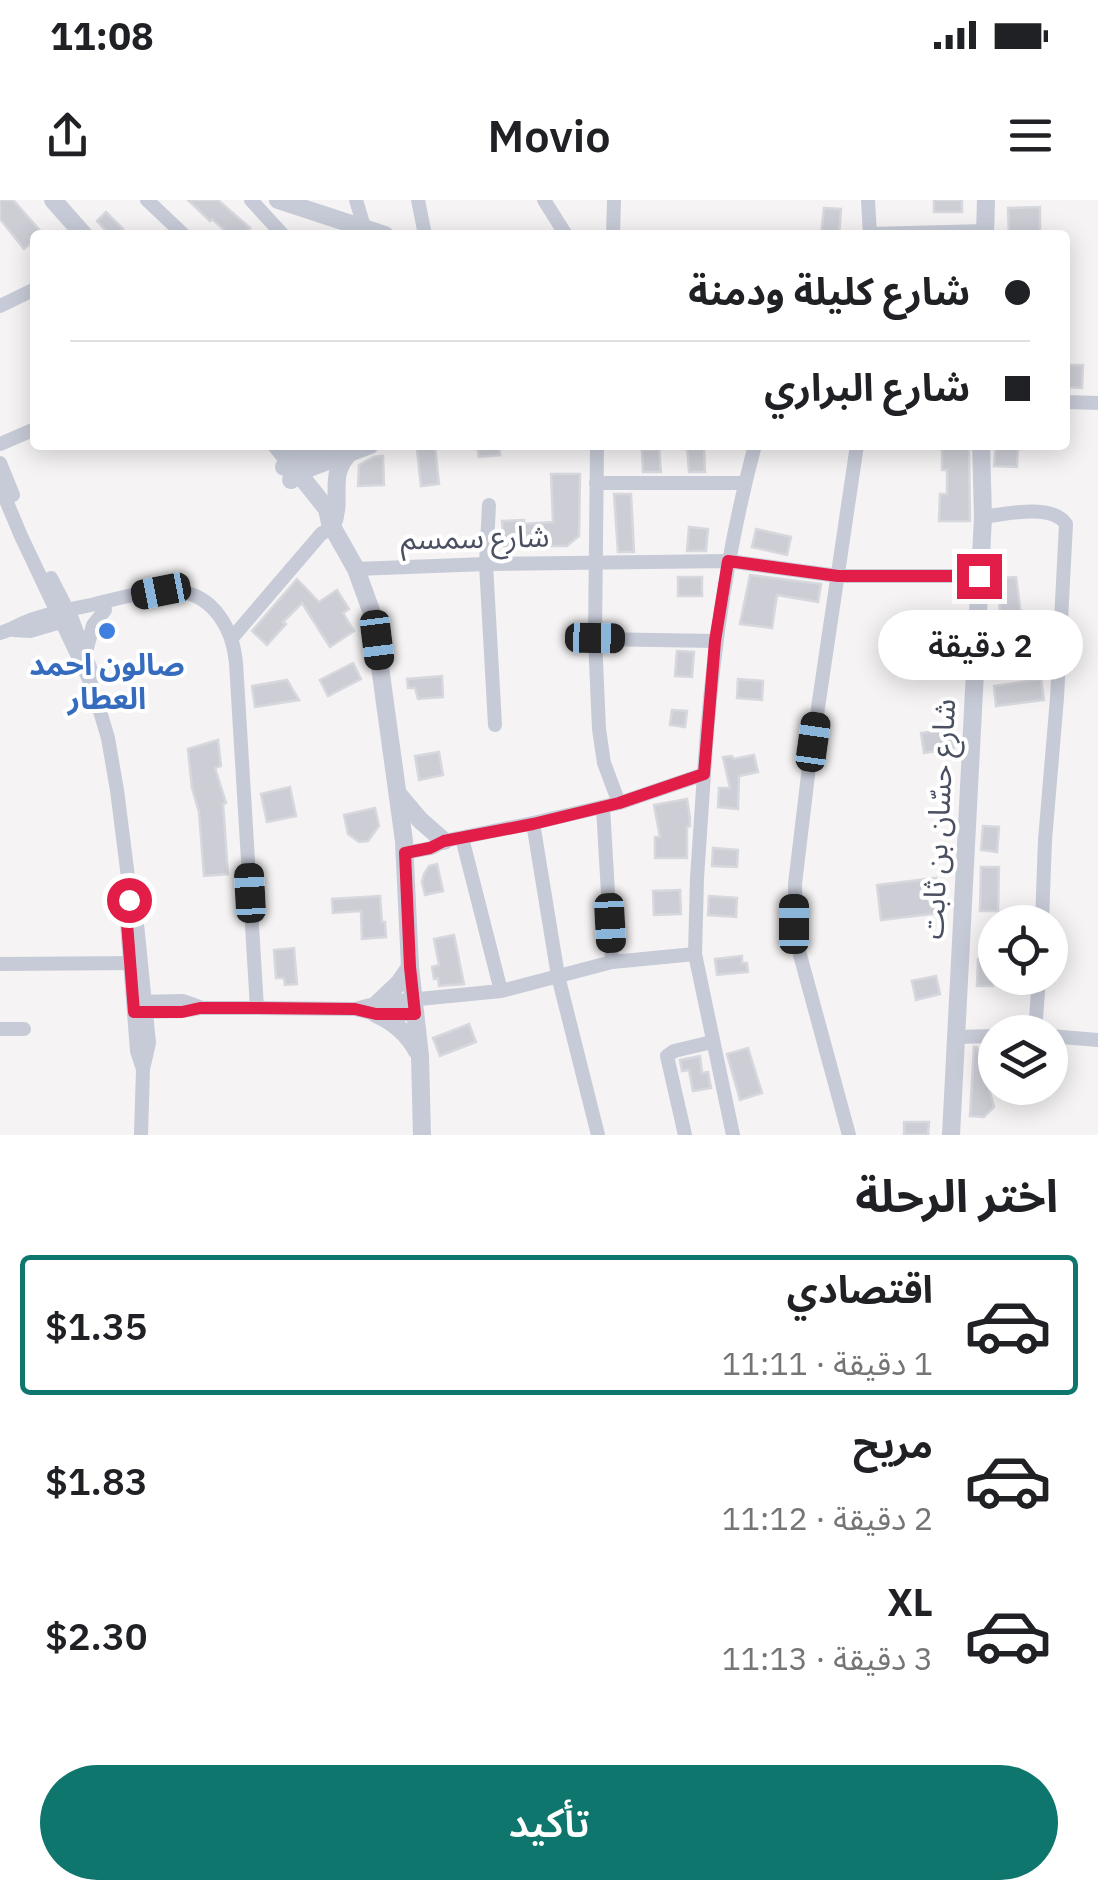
<!DOCTYPE html>
<html lang="ar">
<meta charset="utf-8">
<style>
:root{--surface:#fff;--page:#f6f6f6;--text:#202124;--muted:#757577;--line:#e0e0e0;--accent:#0f766e}
body{margin:0;font-family:"IBM Plex Sans","Noto Sans Arabic",sans-serif;background:var(--page);color:var(--text);direction:rtl;height:100vh;display:flex;flex-direction:column;font-size:38px;white-space:nowrap}
*{box-sizing:border-box;margin:0}
p{font-size:32px;color:var(--muted)}
.icon{flex:none;width:55px;height:55px;fill:none;stroke:currentColor;stroke-width:2;stroke-linecap:round;stroke-linejoin:round}
.map{position:relative;height:935px;overflow:hidden;direction:ltr}
.side{display:flex;flex-direction:column;background:var(--surface);flex:1}
.side>*{flex:none}
.hud{position:absolute;left:30px;top:30px;width:1040px;height:220px;border-radius:10px;box-shadow:0 5px 25px #0003;direction:rtl;display:grid;align-content:center;height:220px;padding:0 40px;background:var(--surface)}
.controls{position:absolute;left:978px;top:705px;display:grid;gap:20px}
.controls a{display:grid;place-items:center;width:90px;height:90px;border-radius:50%;background:var(--surface);box-shadow:0 5px 25px #0003;font-size:50px}
.end{position:absolute;width:45px;height:45px;margin:-22px;border:12px solid #e11d48;background:#fff;box-shadow:0 0 0 5px #fff}
.from{border-radius:50%}
.bubble{position:absolute;height:70px;border-radius:35px;background:var(--surface);box-shadow:0 5px 25px #0003;font-size:32px;font-weight:600;line-height:70px;text-align:center;direction:rtl}
.car{position:absolute;width:30px;height:60px;margin:-30px -15px;border-radius:12px;box-shadow:0 0 8px 2px #0007;background:linear-gradient(#222 24%,#8ab4d8 0 40%,#222 0 76%,#8ab4d8 0 86%,#222 0)}
.hud b{display:flex;align-items:center;gap:35px;height:95px;font-size:38px}
.hud b+b{border-top:2px solid var(--line)}
.hud i{width:25px;height:25px;background:var(--text)}
ul{padding:0;list-style:none}
li{display:flex;align-items:center;gap:30px;height:140px;margin:0 20px 15px;padding:0 20px;border:5px solid transparent;border-radius:10px}
li div{flex:1}
li b{display:block;font-size:38px}
li em{font-style:normal;font-weight:600}
li.on{border-color:var(--accent)}
li>.icon{width:90px;height:90px;stroke-width:1.5}
h2{padding:0 40px;font-size:45px;line-height:120px}
.action{display:flex;gap:20px;margin-top:auto;padding:20px 40px}
.action a{flex:1;height:115px;border-radius:60px;background:var(--accent);color:#fff;font-size:40px;font-weight:600;line-height:115px;text-align:center}
.status{display:flex;justify-content:space-between;align-items:center;height:70px;padding:0 50px;background:var(--surface);direction:ltr}
.status svg{height:28px;fill:currentColor}
header{display:flex;justify-content:space-between;align-items:center;height:130px;padding:0 40px;background:var(--surface);font-size:45px;font-weight:600}
.map>svg:first-child{display:block}
.building{fill:#cdced5;stroke:#d7d7de;stroke-width:2.5}
.lines{fill:none;stroke-linecap:round;stroke-linejoin:round}
.minor{stroke:#c7cbd7;stroke-width:14}
.tertiary{stroke:#c7cbd7;stroke-width:18}
.route{stroke:#e11d48;stroke-width:12}
.shop-dot{fill:#3f7fe0;stroke:#fff;stroke-width:4}
.labels{text-anchor:middle;stroke-width:8;stroke-linejoin:round;paint-order:stroke}
.street-label{font-size:30px;fill:#4a5061;stroke:#fff}
.shop-label{font-size:30px;font-weight:bold;fill:#366cbe;stroke:#fff}
</style>
<div class="status"><b>11:08</b><svg viewBox="0 0 49 12"><path d="M0 12V9h3v3zM5 12V6h3v6zM10 12V3h3v9zM15 12V0h3v12zM26 1h20v11H26zM47 4h2v5h-2z"/></svg></div>
<header><svg class="icon" aria-label="menu" viewBox="0 0 24 24"><path d="M4 6h16M4 12h16M4 18h16"/></svg>Movio<svg class="icon" aria-label="share" viewBox="0 0 24 24"><path d="M12 15V3M7 8l5-5 5 5M5 13v7h14v-7"/></svg></header>
<div class="map">
<svg width="1098" height="935" viewBox="0 0 1098 935">
<rect width="100%" height="100%" fill="#f5f3f3"/>
<g class="building">
<polygon points="0,0 13,0 44,35 35,35 35,40 24,49 0,19"/>
<polygon points="188,0 218,0 250,28 243,35 230,35 212,19 210,21"/>
<rect x="934" y="0" width="28" height="12"/>
<polygon points="1040,7 1040,35 1009,35 1008,8"/>
<polygon points="824,8 841,9 839,35 821,35"/>
<polygon points="106,12 123,29 117,35 110,35 97,21"/>
<polygon points="1065,165 1083,165 1082,188 1065,187"/>
<polygon points="477,245 499,245 500,255 479,257"/>
<polygon points="942,245 969,245 970,321 939,321 940,294 947,294 947,270 942,270"/>
<polygon points="996,245 1018,245 1017,267 994,266"/>
<polygon points="704,246 705,272 689,272 687,247"/>
<polygon points="435,247 439,284 421,286 417,249"/>
<polygon points="659,249 661,272 643,272 642,250"/>
<polygon points="383,256 384,285 358,286 359,265 374,257"/>
<polygon points="551,274 580,274 579,336 567,346 504,346 502,321 524,320 524,324 553,322"/>
<polygon points="614,294 631,294 634,352 618,352"/>
<polygon points="689,327 708,329 706,351 687,351"/>
<polygon points="756,329 791,337 787,355 752,347"/>
<polygon points="750,375 821,384 818,402 777,395 772,428 740,424"/>
<rect x="678" y="377" width="24" height="19"/>
<polygon points="1016,377 1021,415 1021,445 998,445 1000,415 998,378"/>
<polygon points="297,379 319,402 337,390 349,409 343,413 354,431 330,447 302,403 283,422 286,424 267,445 252,431"/>
<polygon points="677,451 694,452 692,477 675,476"/>
<polygon points="961,452 962,477 940,478 939,453"/>
<polygon points="353,463 361,479 328,496 320,480"/>
<polygon points="442,476 443,497 418,499 415,488 408,488 407,479"/>
<polygon points="738,479 763,481 762,500 737,498"/>
<polygon points="1041,479 1044,500 996,506 994,486"/>
<polygon points="287,480 299,500 255,507 252,486"/>
<polygon points="672,510 687,511 685,527 670,525"/>
<polygon points="952,529 954,548 924,553 921,533"/>
<polygon points="218,540 221,566 215,568 226,603 223,604 228,674 204,676 199,612 192,588 188,549"/>
<polygon points="439,552 443,575 419,580 415,556"/>
<polygon points="754,555 758,572 739,576 738,609 718,607 719,588 730,588 723,557 732,556 733,559"/>
<polygon points="290,587 296,616 267,622 261,594"/>
<polygon points="687,599 690,618 690,626 687,627 687,658 655,658 655,637 660,637 654,605"/>
<polygon points="375,608 379,626 368,641 359,642 348,634 344,615"/>
<polygon points="983,626 999,627 997,652 981,650"/>
<polygon points="713,648 738,650 737,667 712,666"/>
<polygon points="437,664 443,691 425,695 422,682 424,674 429,666"/>
<polygon points="981,667 999,667 998,711 980,711"/>
<polygon points="936,678 940,713 881,720 877,685"/>
<polygon points="680,690 681,714 654,715 653,691"/>
<polygon points="380,696 382,722 385,722 386,737 362,739 361,711 333,713 332,699"/>
<polygon points="709,696 737,698 736,717 708,715"/>
<polygon points="454,735 464,784 439,786 438,778 434,779 432,767 439,765 434,739"/>
<polygon points="294,748 297,784 285,785 284,778 276,778 274,750"/>
<polygon points="742,756 742,763 747,763 748,772 717,775 715,759"/>
<polygon points="978,759 994,759 993,786 977,786"/>
<polygon points="936,776 940,794 916,800 912,781"/>
<polygon points="469,824 476,842 440,856 433,838"/>
<polygon points="974,847 977,847 994,907 984,917 970,916"/>
<polygon points="748,848 762,893 740,900 727,854"/>
<polygon points="700,856 702,873 708,872 711,888 693,891 689,870 682,871 680,860"/>
<polygon points="904,922 929,922 928,935 904,935"/>
</g>
<g class="lines">
<g class="minor">
<polyline points="147,0 184,35"/>
<polyline points="251,0 283,35"/>
<polyline points="356,0 365,30"/>
<polyline points="418,0 425,35"/>
<polyline points="544,0 566,35"/>
<polyline points="868,0 870,35"/>
<polyline points="870,34 985,31"/>
<polyline points="613,35 614,0"/>
<polyline points="0,106 35,89"/>
<polyline points="1065,202 1098,203"/>
<polyline points="0,244 35,229"/>
<polyline points="597,245 595,439 599,529 604,563 619,603"/>
<polyline points="0,263 13,295"/>
<polyline points="596,283 745,283"/>
<polyline points="0,286 21,336 93,488 108,538 117,590 130,693 136,714 149,843 143,869 141,935"/>
<polyline points="489,305 486,364 495,525"/>
<path d="M983 317C1005 314 1052 303 1066 324L1057 498 1045 640 1042 722"/>
<polyline points="356,369 486,364 728,361 838,376 979,376"/>
<polyline points="51,378 72,419 92,473"/>
<polyline points="14,430 30,431 71,419"/>
<path d="M0 433C11 430 18 425 28 421 49 413 73 409 95 404 118 398 156 388 178 391 215 396 233 430 236 463L257 808"/>
<polyline points="232,438 321,334 332,327"/>
<polyline points="595,439 715,441"/>
<polyline points="86,452 93,425 105,410"/>
<polyline points="704,574 697,678 695,754 733,935"/>
<polyline points="603,607 612,762"/>
<polyline points="533,623 558,776 598,935"/>
<polyline points="462,638 501,791"/>
<path d="M405 653 431 648 444 641 533 623 619 603 704 574C711 462 726 353 755 245"/>
<polyline points="129,703 127,723 137,851 143,869"/>
<polyline points="0,764 139,763"/>
<polyline points="137,802 183,801 200,807"/>
<polyline points="355,809 378,803 501,791 612,762 695,754"/>
<polyline points="134,812 182,811 200,808 257,808 355,809 376,814 415,814"/>
<polyline points="0,829 24,829"/>
<polyline points="1035,832 1039,778"/>
<polyline points="1050,836 1098,840"/>
<polyline points="955,837 995,836"/>
<polyline points="685,935 667,856 674,851 712,842"/>
<polyline points="849,935 796,740 795,684 808,575 857,245"/>
</g>
<g class="tertiary">
<polyline points="53,0 84,35"/>
<polyline points="278,0 385,35"/>
<polyline points="985,35 986,0"/>
<polyline points="276,245 327,309 330,323 356,369 373,416 404,641 410,767 420,856 422,935"/>
<polyline points="284,267 303,254 323,245"/>
<polyline points="291,280 309,268 370,245"/>
<path d="M332 326C344 297 326 277 350 252"/>
<polyline points="399,595 420,620 444,641"/>
<polyline points="378,803 399,783 410,767"/>
<path d="M376 814C394 822 408 834 417 851"/>
<polyline points="951,935 983,317 981,245"/>
</g>
</g>
<g class="lines">
<polyline class="route" points="129,700 127,723 134,812 182,812 200,808 257,808 355,809 376,814 415,814 410,767 405,653 430,648 444,641 533,624 619,603 704,574 715,441 728,361 838,376 979,376"/>
</g>
<circle class="shop-dot" cx="107" cy="431" r="10"/>
<g class="labels">
<g class="street-label">
<text transform="translate(475 338) rotate(-1)" y="10">شارع سمسم</text>
<text transform="translate(939 619) rotate(-87)" y="10">شارع حسّان بن ثابت</text>
</g>
<g class="shop-label">
<text x="107" y="475">صالون احمد<tspan x="107" dy="34">العطار</tspan></text>
</g>
</g>
</svg>
<div class="controls">
<a><svg class="icon" aria-label="locate" viewBox="0 0 24 24"><circle cx="12" cy="12" r="6"/><path d="M12 2v4M12 18v4M2 12h4M18 12h4"/></svg></a>
<a><svg class="icon" aria-label="layers" viewBox="0 0 24 24"><path d="M12 4l9 5-9 5-9-5zM3 14l9 5 9-5"/></svg></a>
</div>
<i class="end from" style="left:129px;top:700px"></i>
<i class="end" style="left:979px;top:376px"></i>
<div class="bubble" style="left:878px;top:410px;width:205px">2 دقيقة</div>
<i class="car" style="left:161px;top:391px;rotate:259deg"></i>
<i class="car" style="left:595px;top:438px;rotate:91deg"></i>
<i class="car" style="left:377px;top:440px;rotate:173deg"></i>
<i class="car" style="left:813px;top:542px;rotate:8deg"></i>
<i class="car" style="left:250px;top:693px;rotate:357deg"></i>
<i class="car" style="left:610px;top:723px;rotate:177deg"></i>
<i class="car" style="left:794px;top:724px;rotate:0deg"></i>
<div class="hud">
<b><i class="from"></i>شارع كليلة ودمنة</b>
<b><i></i>شارع البراري</b>
</div>
</div>
<section class="side">
<h2>اختر الرحلة</h2>
<ul>
<li class="on"><svg class="icon" aria-label="car" viewBox="0 0 24 24"><path d="M5 17H2v-5l4-1 3-4h7l3 4 3 1v5h-3M9 17h6M6 11h13"/><circle cx="7" cy="17" r="2"/><circle cx="17" cy="17" r="2"/></svg><div><b>اقتصادي</b><p>1 دقيقة · 11:11</p></div><em>$1.35</em></li>
<li><svg class="icon" aria-label="car" viewBox="0 0 24 24"><path d="M5 17H2v-5l4-1 3-4h7l3 4 3 1v5h-3M9 17h6M6 11h13"/><circle cx="7" cy="17" r="2"/><circle cx="17" cy="17" r="2"/></svg><div><b>مريح</b><p>2 دقيقة · 11:12</p></div><em>$1.83</em></li>
<li><svg class="icon" aria-label="car" viewBox="0 0 24 24"><path d="M5 17H2v-5l4-1 3-4h7l3 4 3 1v5h-3M9 17h6M6 11h13"/><circle cx="7" cy="17" r="2"/><circle cx="17" cy="17" r="2"/></svg><div><b>XL</b><p>3 دقيقة · 11:13</p></div><em>$2.30</em></li>
</ul>
<div class="action"><a>تأكيد</a></div>
</section>
